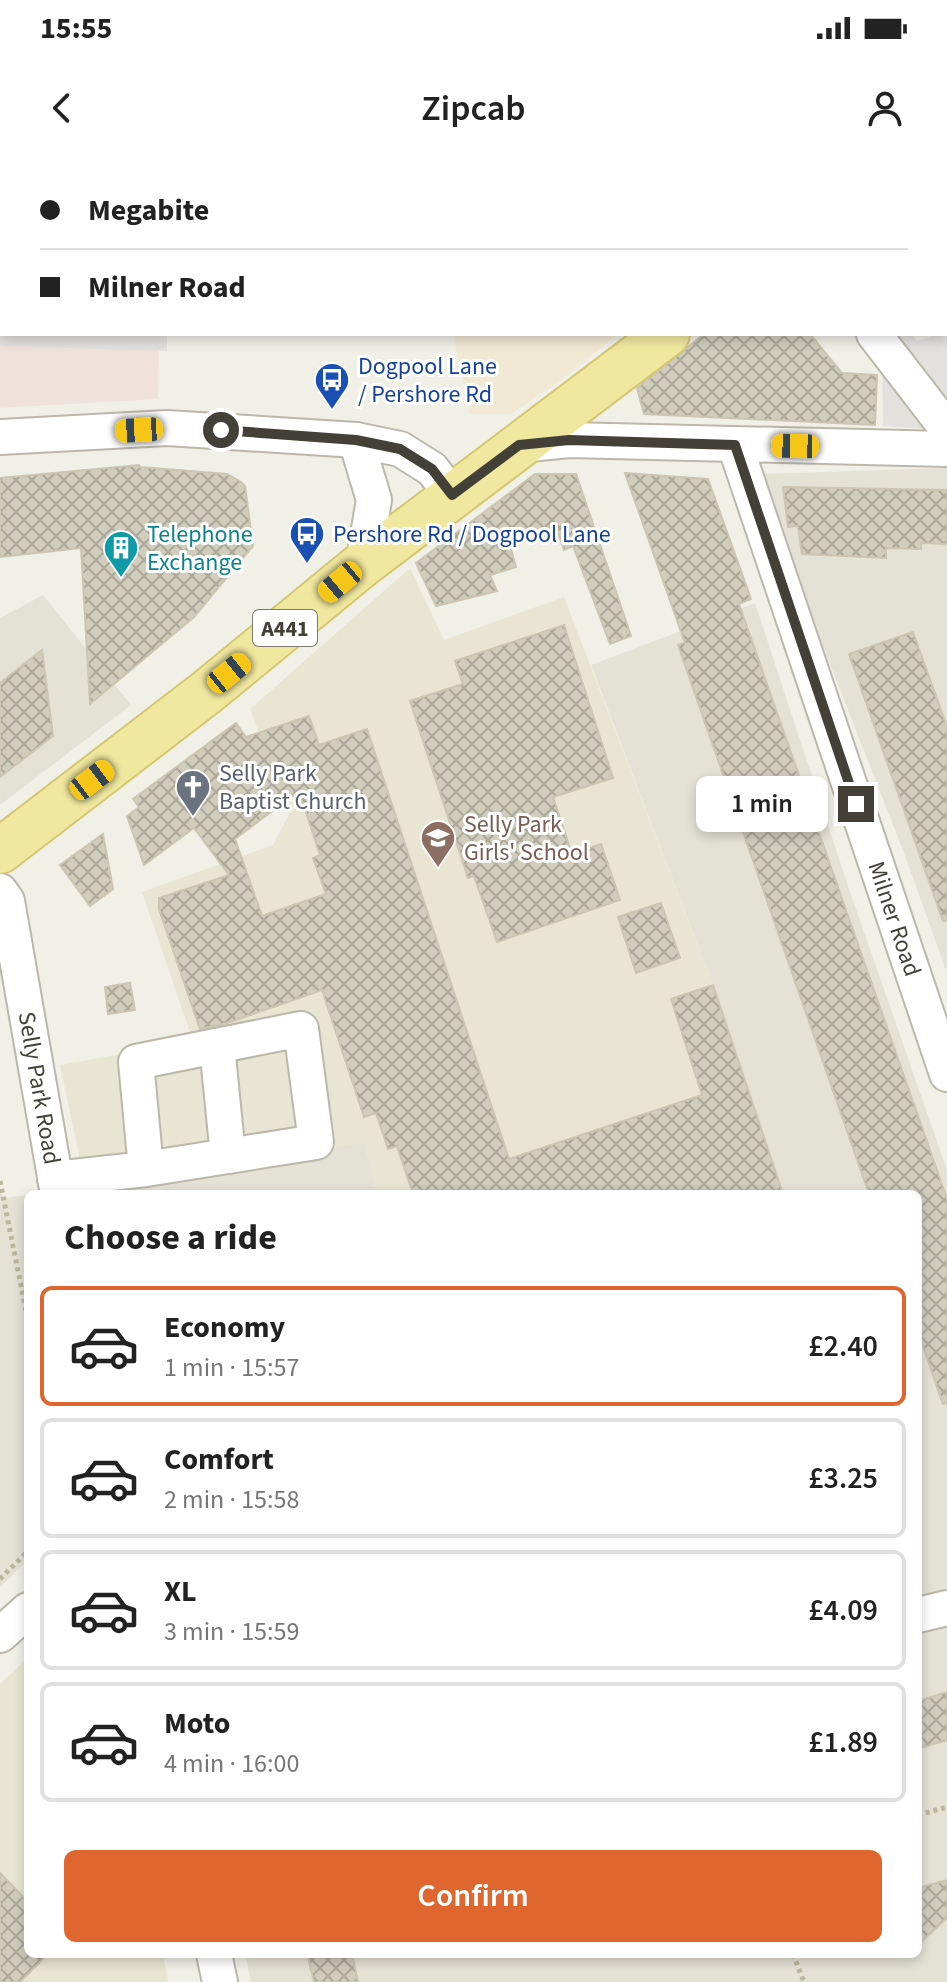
<!DOCTYPE html>
<meta charset="utf-8">
<style>
:root{--surface:#fff;--page:#f6f6f6;--text:#222;--muted:#767676;--line:#e0e0e0;--accent:#df672f}
body{margin:0;font-family:"Source Sans 3",sans-serif;background:var(--page);color:var(--text);height:100vh;display:flex;flex-direction:column;font-size:30px;white-space:nowrap}
*{box-sizing:border-box;margin:0}
p{font-size:26px;color:var(--muted)}
.icon{flex:none;width:44px;height:44px;fill:none;stroke:currentColor;stroke-width:2;stroke-linecap:round;stroke-linejoin:round}
.map{position:relative;flex:1;overflow:hidden}
.drawer{position:absolute;left:24px;top:1030px;width:898px;height:768px;display:flex;flex-direction:column;background:var(--surface);border-radius:12px;box-shadow:0 4px 12px #0003}
.drawer>*{flex:none}
.banner{position:absolute;left:0px;top:0px;width:948px;height:176px;box-shadow:0 4px 12px #0003;display:grid;align-content:center;height:176px;padding:0 40px;background:var(--surface)}
.end{position:absolute;width:36px;height:36px;margin:-18px;border:10px solid #434037;background:#fff;box-shadow:0 0 0 4px #fff}
.from{border-radius:50%}
.bubble{position:absolute;height:56px;border-radius:12px;background:var(--surface);box-shadow:0 4px 12px #0003;font-size:26px;font-weight:600;line-height:56px;text-align:center}
.car{position:absolute;width:24px;height:48px;margin:-24px -12px;border-radius:10px;box-shadow:0 0 6px 2px #0007;background:linear-gradient(#f5c518 24%,#345 0 40%,#f5c518 0 76%,#345 0 86%,#f5c518 0)}
.banner b{display:flex;align-items:center;gap:28px;height:76px;font-size:30px}
.banner b+b{border-top:2px solid var(--line)}
.banner i{width:20px;height:20px;background:var(--text)}
ul{padding:0;list-style:none}
li{display:flex;align-items:center;gap:24px;height:120px;margin:0 16px 12px;padding:0 24px;border:4px solid var(--line);border-radius:12px}
li div{flex:1}
li b{display:block;font-size:30px}
li em{font-style:normal;font-weight:600}
li.on{border-color:var(--accent)}
li>.icon{width:72px;height:72px;stroke-width:1.5}
h2{padding:0 40px;font-size:36px;line-height:96px}
.primary-button{display:flex;gap:16px;margin-top:auto;padding:16px 40px}
.primary-button a{flex:1;height:92px;border-radius:12px;background:var(--accent);color:#fff;font-size:32px;font-weight:600;line-height:92px;text-align:center}
.status{display:flex;justify-content:space-between;align-items:center;height:56px;padding:0 40px;background:var(--surface);direction:ltr}
.status svg{height:22px;fill:currentColor}
header{display:flex;justify-content:space-between;align-items:center;height:104px;padding:0 40px;background:var(--surface);font-size:36px;font-weight:600}
.map>svg:first-child{display:block}
.residential{fill:#e4e2d5}
.commercial{fill:#f1e9d4}
.education{fill:#e8e6d2}
.medical{fill:#f0e2db}
.parking{fill:#e3e1de}
.building{fill:url(#building-cross-hatch);stroke:#cbc5b2;stroke-width:2;fill-rule:evenodd}
.lines{fill:none;stroke-linecap:round;stroke-linejoin:round}
.minor-casing{stroke:#bbb8aa;stroke-width:38}
.major-casing{stroke:#d4c771;stroke-width:48}
.path{stroke:#bbb69d;stroke-width:5;stroke-dasharray:4 4;stroke-linecap:butt}
.minor{stroke:#fff;stroke-width:34}
.major{stroke:#f1e89f;stroke-width:44}
.route{stroke:#434037;stroke-width:10}
.labels{text-anchor:middle;stroke-width:6;stroke-linejoin:round;paint-order:stroke}
.shield{fill:#fff;stroke:#7b7973;stroke-width:2}
.shield-label{font-size:22px;font-weight:bold;fill:#434037}
.transit-label{font-size:24px;fill:#164399;stroke:#fff;text-anchor:start}
.culture-label{font-size:24px;fill:#0d838f;stroke:#fff;text-anchor:start}
.worship-label{font-size:24px;fill:#5b616d;stroke:#fff;text-anchor:start}
.education-label{font-size:24px;fill:#785e54;stroke:#fff;text-anchor:start}
.street-label{font-size:24px;fill:#434037;stroke:#fff}
</style>
<div class="status"><b>15:55</b><svg viewBox="0 0 49 12"><path d="M0 12V9h3v3zM5 12V6h3v6zM10 12V3h3v9zM15 12V0h3v12zM26 1h20v11H26zM47 4h2v5h-2z"/></svg></div>
<header><svg class="icon" aria-label="back" viewBox="0 0 24 24"><path d="M15 5l-7 7 7 7"/></svg>Zipcab<svg class="icon" aria-label="person" viewBox="0 0 24 24"><circle cx="12" cy="8" r="4"/><path d="M4 21q1-7 8-7t8 7"/></svg></header>
<div class="map">
<svg width="947" height="1822" viewBox="0 0 947 1822">
<defs>
<pattern id="building-cross-hatch" width="8" height="8" patternUnits="userSpaceOnUse" patternTransform="scale(2)"><rect width="8" height="8" fill="#d1cdbd"/><path d="M0 0l8 8M0 8l8-8" fill="none" stroke="#aba89a"/></pattern>
</defs>
<rect width="100%" height="100%" fill="#f1f0e7"/>
<g class="residential">
<polygon points="947,308 947,813 904,693 799,425 761,314"/>
<polygon points="43,435 131,545 0,645 0,458"/>
<polygon points="755,443 848,726 947,1010 947,1822 251,1822 245,1794 918,1794 918,1034 782,1034 713,825 591,505"/>
<polygon points="364,982 378,1034 40,1034 86,1028"/>
<polygon points="0,1028 3,1038 28,1035 28,1400 0,1427"/>
</g>
<g class="commercial">
<polygon points="381,0 756,0 757,2 382,2"/>
<polygon points="453,174 619,174 560,221 511,254 470,254"/>
</g>
<g class="education">
<polygon points="410,408 444,480 564,437 713,825 782,1034 378,1034 364,982 86,1028 60,905 193,881 142,732 273,685 289,654 250,549"/>
<polygon points="28,1498 28,1794 163,1794 168,1822 0,1822 0,1524"/>
</g>
<polygon class="medical" points="0,0 163,0 2,2 2,174 159,174 158,239 0,248"/>
<g class="parking">
<polygon points="0,30 2,174 167,174 167,191 0,186"/>
<polygon points="947,171 947,270 883,266 882,209 851,174 911,174 917,181 937,174 946,174"/>
</g>
<g class="building">
<polygon points="704,174 810,174 842,213 877,215 875,265 644,254 637,228"/>
<polygon points="139,305 140,307 227,314 241,322 245,326 253,386 194,457 90,544 81,388 0,397 0,318"/>
<polygon points="625,313 708,319 751,439 739,444 947,1039 947,1243 943,1244 918,1172 918,1034 869,1034 678,485 685,483"/>
<polygon points="535,314 576,314 631,476 610,484 573,386 564,390 555,365 511,389 516,407 490,415 497,431 436,446 416,403"/>
<polygon points="783,327 947,330 947,384 921,383 921,389 886,388 886,398 802,394 798,366 788,367"/>
<polygon points="564,465 613,618 553,637 572,694 601,684 620,740 497,782 474,716 468,718 410,541 463,524 455,501"/>
<polygon points="913,472 947,567 947,761 943,761 849,494"/>
<polygon points="42,490 53,576 0,617 0,523"/>
<path d="M309 556 319 585 367 569 509 999 702 935 671 839 713 825 783 1034H413L397 986 388 989 376 953 364 957 322 830 227 863 200 869 159 749V738L229 715 194 668 144 705 127 656 139 647 133 639 236 563 246 577ZM299 631 320 695 313 698 326 734 262 756 235 679Z"/>
<polygon points="103,674 113,729 90,746 60,705"/>
<polygon points="661,743 680,798 636,813 618,757"/>
<polygon points="130,823 135,850 108,854 105,827"/>
<polygon points="947,1532 947,1580 918,1589 918,1541"/>
<polygon points="0,1713 28,1742 28,1794 48,1794 20,1822 0,1822"/>
<polygon points="947,1720 947,1758 918,1785 918,1728"/>
<polygon points="307,1794 352,1794 358,1822 314,1822"/>
</g>
<g class="lines">
<defs>
<g id="minor">
<polyline points="790,0 791,2"/>
<polyline points="501,2 504,0"/>
<polyline points="0,57 2,57"/>
<polyline points="0,138 2,139"/>
<polyline points="874,174 947,269"/>
<polyline points="0,277 167,268 356,280 400,289 432,309 452,335"/>
<polyline points="356,280 374,340 363,404"/>
<polyline points="519,285 569,280 947,289"/>
<path id="s1" d="M735 285 947 914"/>
<path id="s2" d="M0 731 7 741 58 1034"/>
<polyline points="217,886 228,996"/>
<polyline points="55,1019 146,1009 316,982 301,869 136,902 146,1009"/>
<polyline points="918,1455 947,1448"/>
<polyline points="0,1475 28,1450"/>
<polyline points="214,1794 220,1822"/>
</g>
<g id="major">
<polyline points="884,2 886,0"/>
<polyline points="0,691 207,532 363,404 667,174"/>
</g>
</defs>
<use href="#minor" class="minor-casing"/>
<use href="#major" class="major-casing"/>
<g class="path">
<polyline points="0,1021 28,1161"/>
<polyline points="0,1419 28,1391"/>
<polyline points="918,1655 947,1647"/>
<polyline points="793,1794 804,1822"/>
</g>
<use href="#minor" class="minor"/>
<use href="#major" class="major"/>
</g>
<g class="lines">
<polyline class="route" points="221,270 356,280 400,289 432,309 452,335 519,285 569,280 735,285 856,644"/>
</g>
<defs>
<symbol id="bus-pin" viewBox="-11 -11 22 30"><path d="M0 17L-7.5 6A9.5 9.5 0 1 1 7.5 6Z" fill="#1a4fb4" stroke="#fff"/><path d="M-5-6H5V4H4V6H2V4H-2V6H-4V4H-5ZM-3.5-4V0h7V-4ZM-3.5 1.2v1.5H-2V1.2ZM2 1.2v1.5H3.5V1.2Z" fill="#fff"/></symbol>
<symbol id="building-pin" viewBox="-11 -11 22 30"><path d="M0 17L-7.5 6A9.5 9.5 0 1 1 7.5 6Z" fill="#0f9aa8" stroke="#fff"/><path d="M-4-6H4V6H1V3H-1V6H-4ZM-2.5-4.3h1.7v1.8h-1.7ZM.8-4.3h1.7v1.8H.8ZM-2.5-1h1.7V.8h-1.7ZM.8-1h1.7V.8H.8Z" fill="#fff"/></symbol>
<symbol id="church-pin" viewBox="-11 -11 22 30"><path d="M0 17L-7.5 6A9.5 9.5 0 1 1 7.5 6Z" fill="#6b7280" stroke="#fff"/><path d="M-1.2-6h2.4v3.5h3.3v2.4h-3.3V6h-2.4V-.1h-3.3v-2.4h3.3Z" fill="#fff"/></symbol>
<symbol id="school-pin" viewBox="-11 -11 22 30"><path d="M0 17L-7.5 6A9.5 9.5 0 1 1 7.5 6Z" fill="#8d6e63" stroke="#fff"/><path d="M0-5L7-2L0 1L-7-2ZM-4 1L0 2.5L4 1V4Q0 6-4 4Z" fill="#fff"/></symbol>
</defs>
<g fill-rule="evenodd">
<use href="#bus-pin" x="312" y="200" width="40" height="54"/>
<use href="#bus-pin" x="287" y="354" width="40" height="54"/>
<use href="#building-pin" x="101" y="368" width="40" height="54"/>
<use href="#church-pin" x="173" y="607" width="40" height="54"/>
<use href="#school-pin" x="418" y="658" width="40" height="54"/>
</g>
<g class="labels">
<rect class="shield" x="253" y="450" width="64" height="36" rx="6"/>
<g class="shield-label">
<text x="285" y="476">A441</text>
</g>
<g class="transit-label">
<text x="358" y="214">Dogpool Lane<tspan x="358" dy="28">/ Pershore Rd</tspan></text>
<text x="333" y="382">Pershore Rd / Dogpool Lane</text>
</g>
<g class="culture-label">
<text x="147" y="382">Telephone<tspan x="147" dy="28">Exchange</tspan></text>
</g>
<g class="worship-label">
<text x="219" y="621">Selly Park<tspan x="219" dy="28">Baptist Church</tspan></text>
</g>
<g class="education-label">
<text x="464" y="672">Selly Park<tspan x="464" dy="28">Girls' School</tspan></text>
</g>
<g class="street-label">
<text dy="8" stroke="none"><textPath href="#s1" startOffset="500">Milner Road</textPath></text>
<text dy="8" stroke="none"><textPath href="#s2" startOffset="202">Selly Park Road</textPath></text>
</g>
</g>
</svg>
<i class="end from" style="left:221px;top:270px"></i>
<i class="end" style="left:856px;top:644px"></i>
<div class="bubble" style="left:696px;top:616px;width:132px">1 min</div>
<i class="car" style="left:139px;top:270px;rotate:267deg"></i>
<i class="car" style="left:795px;top:286px;rotate:271deg"></i>
<i class="car" style="left:340px;top:422px;rotate:230deg"></i>
<i class="car" style="left:229px;top:513px;rotate:51deg"></i>
<i class="car" style="left:92px;top:620px;rotate:53deg"></i>
<div class="banner">
<b><i class="from"></i>Megabite</b>
<b><i></i>Milner Road</b>
</div>
<section class="drawer">
<h2>Choose a ride</h2>
<ul>
<li class="on"><svg class="icon" aria-label="car" viewBox="0 0 24 24"><path d="M5 17H2v-5l4-1 3-4h7l3 4 3 1v5h-3M9 17h6M6 11h13"/><circle cx="7" cy="17" r="2"/><circle cx="17" cy="17" r="2"/></svg><div><b>Economy</b><p>1 min · 15:57</p></div><em>£2.40</em></li>
<li><svg class="icon" aria-label="car" viewBox="0 0 24 24"><path d="M5 17H2v-5l4-1 3-4h7l3 4 3 1v5h-3M9 17h6M6 11h13"/><circle cx="7" cy="17" r="2"/><circle cx="17" cy="17" r="2"/></svg><div><b>Comfort</b><p>2 min · 15:58</p></div><em>£3.25</em></li>
<li><svg class="icon" aria-label="car" viewBox="0 0 24 24"><path d="M5 17H2v-5l4-1 3-4h7l3 4 3 1v5h-3M9 17h6M6 11h13"/><circle cx="7" cy="17" r="2"/><circle cx="17" cy="17" r="2"/></svg><div><b>XL</b><p>3 min · 15:59</p></div><em>£4.09</em></li>
<li><svg class="icon" aria-label="car" viewBox="0 0 24 24"><path d="M5 17H2v-5l4-1 3-4h7l3 4 3 1v5h-3M9 17h6M6 11h13"/><circle cx="7" cy="17" r="2"/><circle cx="17" cy="17" r="2"/></svg><div><b>Moto</b><p>4 min · 16:00</p></div><em>£1.89</em></li>
</ul>
<div class="primary-button"><a>Confirm</a></div>
</section>
</div>
